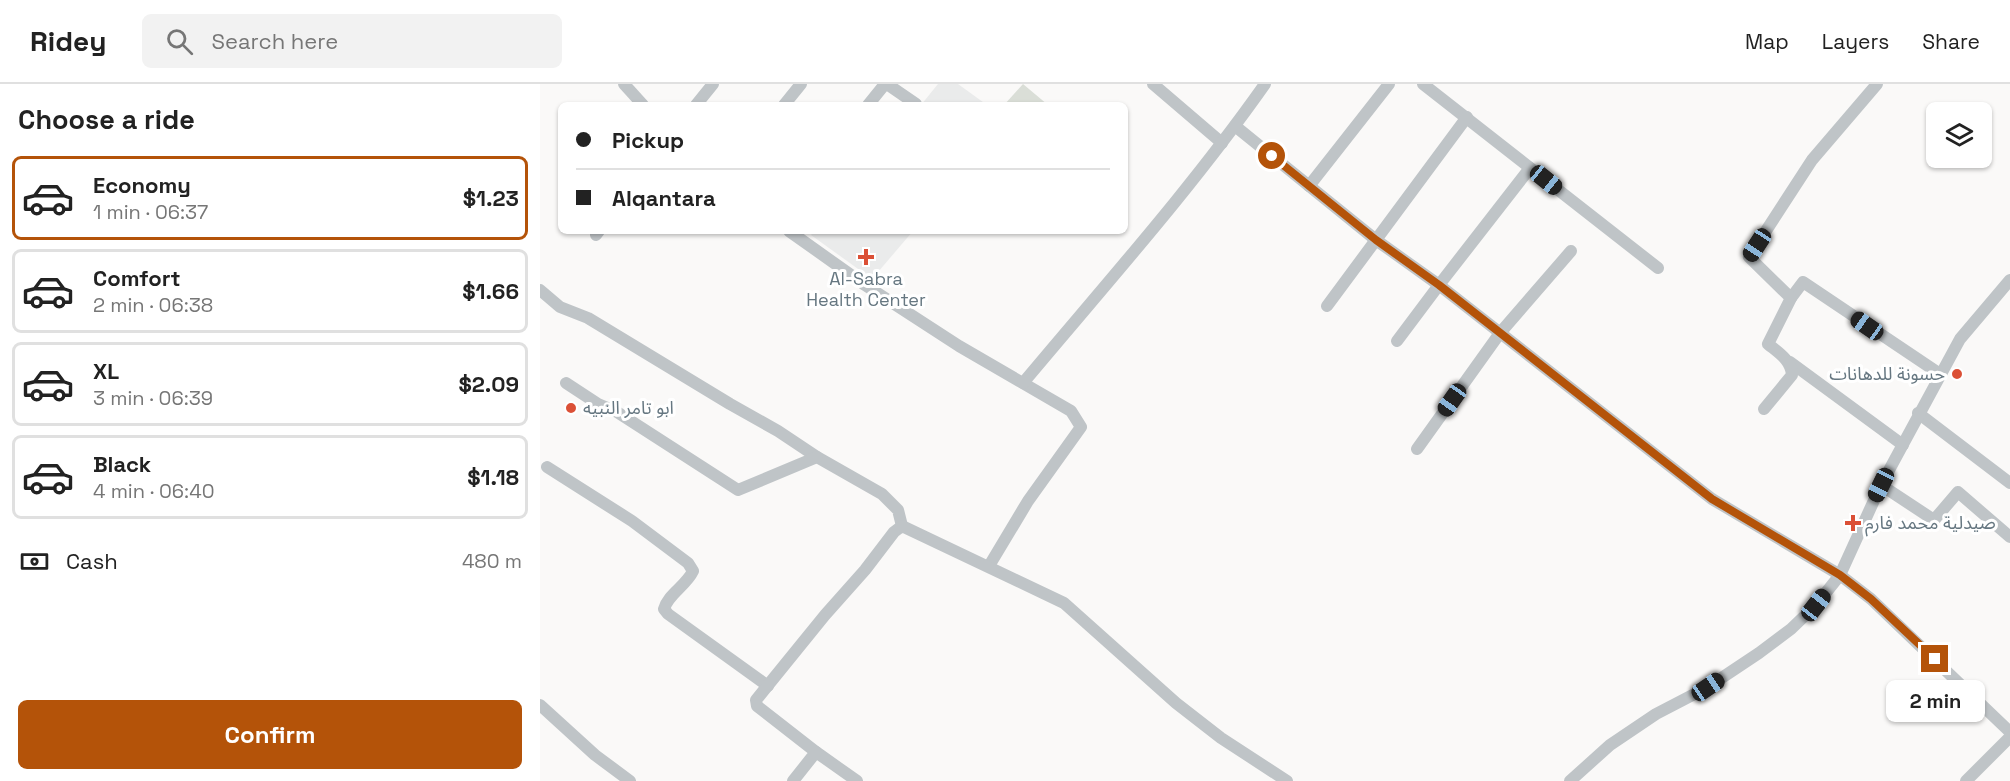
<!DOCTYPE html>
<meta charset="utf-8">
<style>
:root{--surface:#fff;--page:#f2f2f2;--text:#222;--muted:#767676;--line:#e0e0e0;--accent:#b45309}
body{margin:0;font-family:"Space Grotesk","Noto Sans Arabic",sans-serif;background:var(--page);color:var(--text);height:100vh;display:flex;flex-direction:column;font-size:22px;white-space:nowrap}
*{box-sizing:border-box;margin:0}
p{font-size:20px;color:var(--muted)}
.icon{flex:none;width:33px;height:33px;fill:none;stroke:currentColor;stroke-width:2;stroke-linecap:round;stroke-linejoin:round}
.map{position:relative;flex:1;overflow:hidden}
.details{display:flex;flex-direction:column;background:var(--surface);width:540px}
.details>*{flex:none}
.hud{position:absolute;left:18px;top:18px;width:570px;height:132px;border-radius:9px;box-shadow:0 2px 4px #0004;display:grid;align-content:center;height:132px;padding:0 18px;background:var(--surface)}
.buttons{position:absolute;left:1386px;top:18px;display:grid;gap:12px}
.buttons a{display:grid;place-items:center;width:66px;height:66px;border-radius:9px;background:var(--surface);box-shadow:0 2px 4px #0004;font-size:30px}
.end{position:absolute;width:27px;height:27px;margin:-14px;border:8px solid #b45309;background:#fff;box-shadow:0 0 0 3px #fff}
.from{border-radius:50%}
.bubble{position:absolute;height:42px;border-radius:9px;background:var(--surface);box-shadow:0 2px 4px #0004;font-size:20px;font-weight:800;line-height:42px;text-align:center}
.car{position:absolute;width:18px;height:36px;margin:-18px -9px;border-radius:8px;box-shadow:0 0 4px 2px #0007;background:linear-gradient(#222 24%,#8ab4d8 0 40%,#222 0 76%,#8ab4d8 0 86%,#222 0)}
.hud b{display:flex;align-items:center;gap:21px;height:57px;font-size:22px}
.hud b+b{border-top:2px solid var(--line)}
.hud i{width:15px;height:15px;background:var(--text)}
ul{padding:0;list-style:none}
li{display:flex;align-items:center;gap:18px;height:84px;margin:0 12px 9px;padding:0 6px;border:3px solid var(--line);border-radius:9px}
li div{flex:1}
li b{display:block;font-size:22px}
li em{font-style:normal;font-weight:800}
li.current{border-color:var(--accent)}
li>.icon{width:54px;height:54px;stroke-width:1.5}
h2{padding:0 18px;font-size:27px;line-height:72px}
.pay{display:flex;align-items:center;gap:15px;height:66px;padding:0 18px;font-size:22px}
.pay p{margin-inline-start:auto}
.button{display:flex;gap:12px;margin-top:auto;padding:12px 18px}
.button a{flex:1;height:69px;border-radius:9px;background:var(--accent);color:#fff;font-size:24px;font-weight:800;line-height:69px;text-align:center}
header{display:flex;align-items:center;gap:36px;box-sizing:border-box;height:84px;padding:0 30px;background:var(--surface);border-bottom:2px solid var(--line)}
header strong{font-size:28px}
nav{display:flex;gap:33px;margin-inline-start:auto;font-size:21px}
.search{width:420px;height:54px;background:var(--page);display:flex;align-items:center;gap:15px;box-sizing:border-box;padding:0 21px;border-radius:9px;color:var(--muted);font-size:22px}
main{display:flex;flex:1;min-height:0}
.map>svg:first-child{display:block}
.built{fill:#eaebeb}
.green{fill:#daded7}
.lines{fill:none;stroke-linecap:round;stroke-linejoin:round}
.minor{stroke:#bfc4c7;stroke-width:12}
.route{stroke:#b45309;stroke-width:8}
.poi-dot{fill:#db5036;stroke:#fff;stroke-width:2}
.labels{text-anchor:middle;stroke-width:6;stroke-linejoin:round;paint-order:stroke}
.poi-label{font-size:18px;fill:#667781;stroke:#fff;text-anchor:start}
</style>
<header>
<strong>Ridey</strong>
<div class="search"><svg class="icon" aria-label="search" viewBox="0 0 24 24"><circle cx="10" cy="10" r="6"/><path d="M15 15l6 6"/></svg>Search here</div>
<nav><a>Map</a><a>Layers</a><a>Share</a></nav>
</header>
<main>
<section class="details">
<h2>Choose a ride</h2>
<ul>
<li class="current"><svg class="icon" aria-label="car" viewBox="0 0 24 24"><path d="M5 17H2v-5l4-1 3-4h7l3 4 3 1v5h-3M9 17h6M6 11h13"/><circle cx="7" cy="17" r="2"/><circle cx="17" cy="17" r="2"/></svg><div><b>Economy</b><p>1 min · 06:37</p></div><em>$1.23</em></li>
<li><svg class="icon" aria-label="car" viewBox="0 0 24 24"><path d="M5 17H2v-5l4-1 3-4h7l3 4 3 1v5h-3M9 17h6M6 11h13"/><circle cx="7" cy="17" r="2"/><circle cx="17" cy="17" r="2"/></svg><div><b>Comfort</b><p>2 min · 06:38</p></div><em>$1.66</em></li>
<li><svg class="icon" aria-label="car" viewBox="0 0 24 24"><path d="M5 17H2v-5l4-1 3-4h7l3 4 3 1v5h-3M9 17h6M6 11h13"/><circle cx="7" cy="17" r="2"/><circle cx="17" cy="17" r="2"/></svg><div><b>XL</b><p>3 min · 06:39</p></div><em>$2.09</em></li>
<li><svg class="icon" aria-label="car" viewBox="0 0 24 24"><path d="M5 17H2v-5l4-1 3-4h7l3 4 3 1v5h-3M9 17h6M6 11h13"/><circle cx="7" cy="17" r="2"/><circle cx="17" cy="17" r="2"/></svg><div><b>Black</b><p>4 min · 06:40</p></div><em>$1.18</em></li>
</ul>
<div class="pay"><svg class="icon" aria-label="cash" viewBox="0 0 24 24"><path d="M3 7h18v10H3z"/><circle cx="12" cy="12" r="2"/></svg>Cash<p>480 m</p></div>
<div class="button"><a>Confirm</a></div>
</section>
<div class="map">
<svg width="1470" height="697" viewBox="0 0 1470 697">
<rect width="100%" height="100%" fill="#faf9f8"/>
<g class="built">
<polygon points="398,0 418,0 447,21 381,21"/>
<polygon points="274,147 373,147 332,195 271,151"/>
</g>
<polygon class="green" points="483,0 508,21 464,21"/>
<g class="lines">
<g class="minor">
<polyline points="84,0 103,21"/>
<polyline points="347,0 376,20"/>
<polyline points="613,0 682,59"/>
<polyline points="883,0 1118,184"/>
<polyline points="156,21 173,0"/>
<polyline points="244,21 261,0"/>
<polyline points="328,21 345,0"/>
<polyline points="695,42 836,156 899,201 1172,415 1300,491 1331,515 1470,648"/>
<polyline points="769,102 849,0"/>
<polyline points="249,147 325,201 419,262 531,327 541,343 488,417 449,482"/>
<polyline points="56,151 59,147"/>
<polyline points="0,206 20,223 48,234 190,320 238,347 277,373 342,410 358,426 362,442"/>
<polyline points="1251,214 1263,198 1400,290"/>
<polyline points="787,222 927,33"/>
<polyline points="857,257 899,201 990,84"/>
<polyline points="1250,278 1363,361"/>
<polyline points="26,299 58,320 77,328 198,406 277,373"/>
<path d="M483 299C565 201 651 105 725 0"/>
<path d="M1224 325 1252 291C1251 276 1239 269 1228 260L1251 214 1209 173 1272 76 1337 0"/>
<polyline points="1378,329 1470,399"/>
<polyline points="877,365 960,249 1031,167"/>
<path d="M7 383 92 437 148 479 153 487C146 502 128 510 124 525L128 530 228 602"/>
<polyline points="1341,401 1394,436 1418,408 1470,453"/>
<polyline points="0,621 55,671 90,697"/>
<polyline points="276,668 317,697"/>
<polyline points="253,697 276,668 217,622 216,616 285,531 325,486 354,448 362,442 524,519 636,619 681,654 747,697"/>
<polyline points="1030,697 1070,661 1116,630 1168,603 1219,569 1251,545 1276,521 1300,491 1341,401 1420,255 1470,196"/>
<polyline points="1426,697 1470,653"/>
</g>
</g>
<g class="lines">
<polyline class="route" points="732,72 836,156 899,201 1172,415 1300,491 1331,515 1395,575"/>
</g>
<g class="poi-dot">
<path d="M323 164h6v6h6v6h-6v6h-6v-6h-6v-6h6z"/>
<circle cx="1417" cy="290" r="6"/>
<circle cx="31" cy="324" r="6"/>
<path d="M1310 430h6v6h6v6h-6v6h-6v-6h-6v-6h6z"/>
</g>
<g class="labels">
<g class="poi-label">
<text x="326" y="201" text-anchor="middle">Al-Sabra<tspan x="326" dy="21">Health Center</tspan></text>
<text x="1405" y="296" text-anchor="end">حسونة للدهانات</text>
<text x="43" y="330">ابو تامر النبيه</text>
<text x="1325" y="445">صيدلية محمد فارم</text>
</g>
</g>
</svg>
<div class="buttons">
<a><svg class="icon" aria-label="layers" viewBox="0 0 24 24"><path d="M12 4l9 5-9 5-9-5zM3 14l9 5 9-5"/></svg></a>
</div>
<i class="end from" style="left:732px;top:72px"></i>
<i class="end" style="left:1395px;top:575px"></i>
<div class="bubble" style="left:1346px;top:596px;width:99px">2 min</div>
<i class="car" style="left:1006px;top:96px;rotate:129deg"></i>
<i class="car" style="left:1217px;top:161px;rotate:213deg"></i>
<i class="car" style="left:1327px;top:242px;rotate:305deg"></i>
<i class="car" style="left:912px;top:316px;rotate:215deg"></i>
<i class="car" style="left:1341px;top:401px;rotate:206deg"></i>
<i class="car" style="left:1276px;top:521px;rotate:38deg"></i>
<i class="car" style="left:1168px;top:603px;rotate:56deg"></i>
<div class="hud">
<b><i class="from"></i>Pickup</b>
<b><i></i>Alqantara</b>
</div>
</div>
</main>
